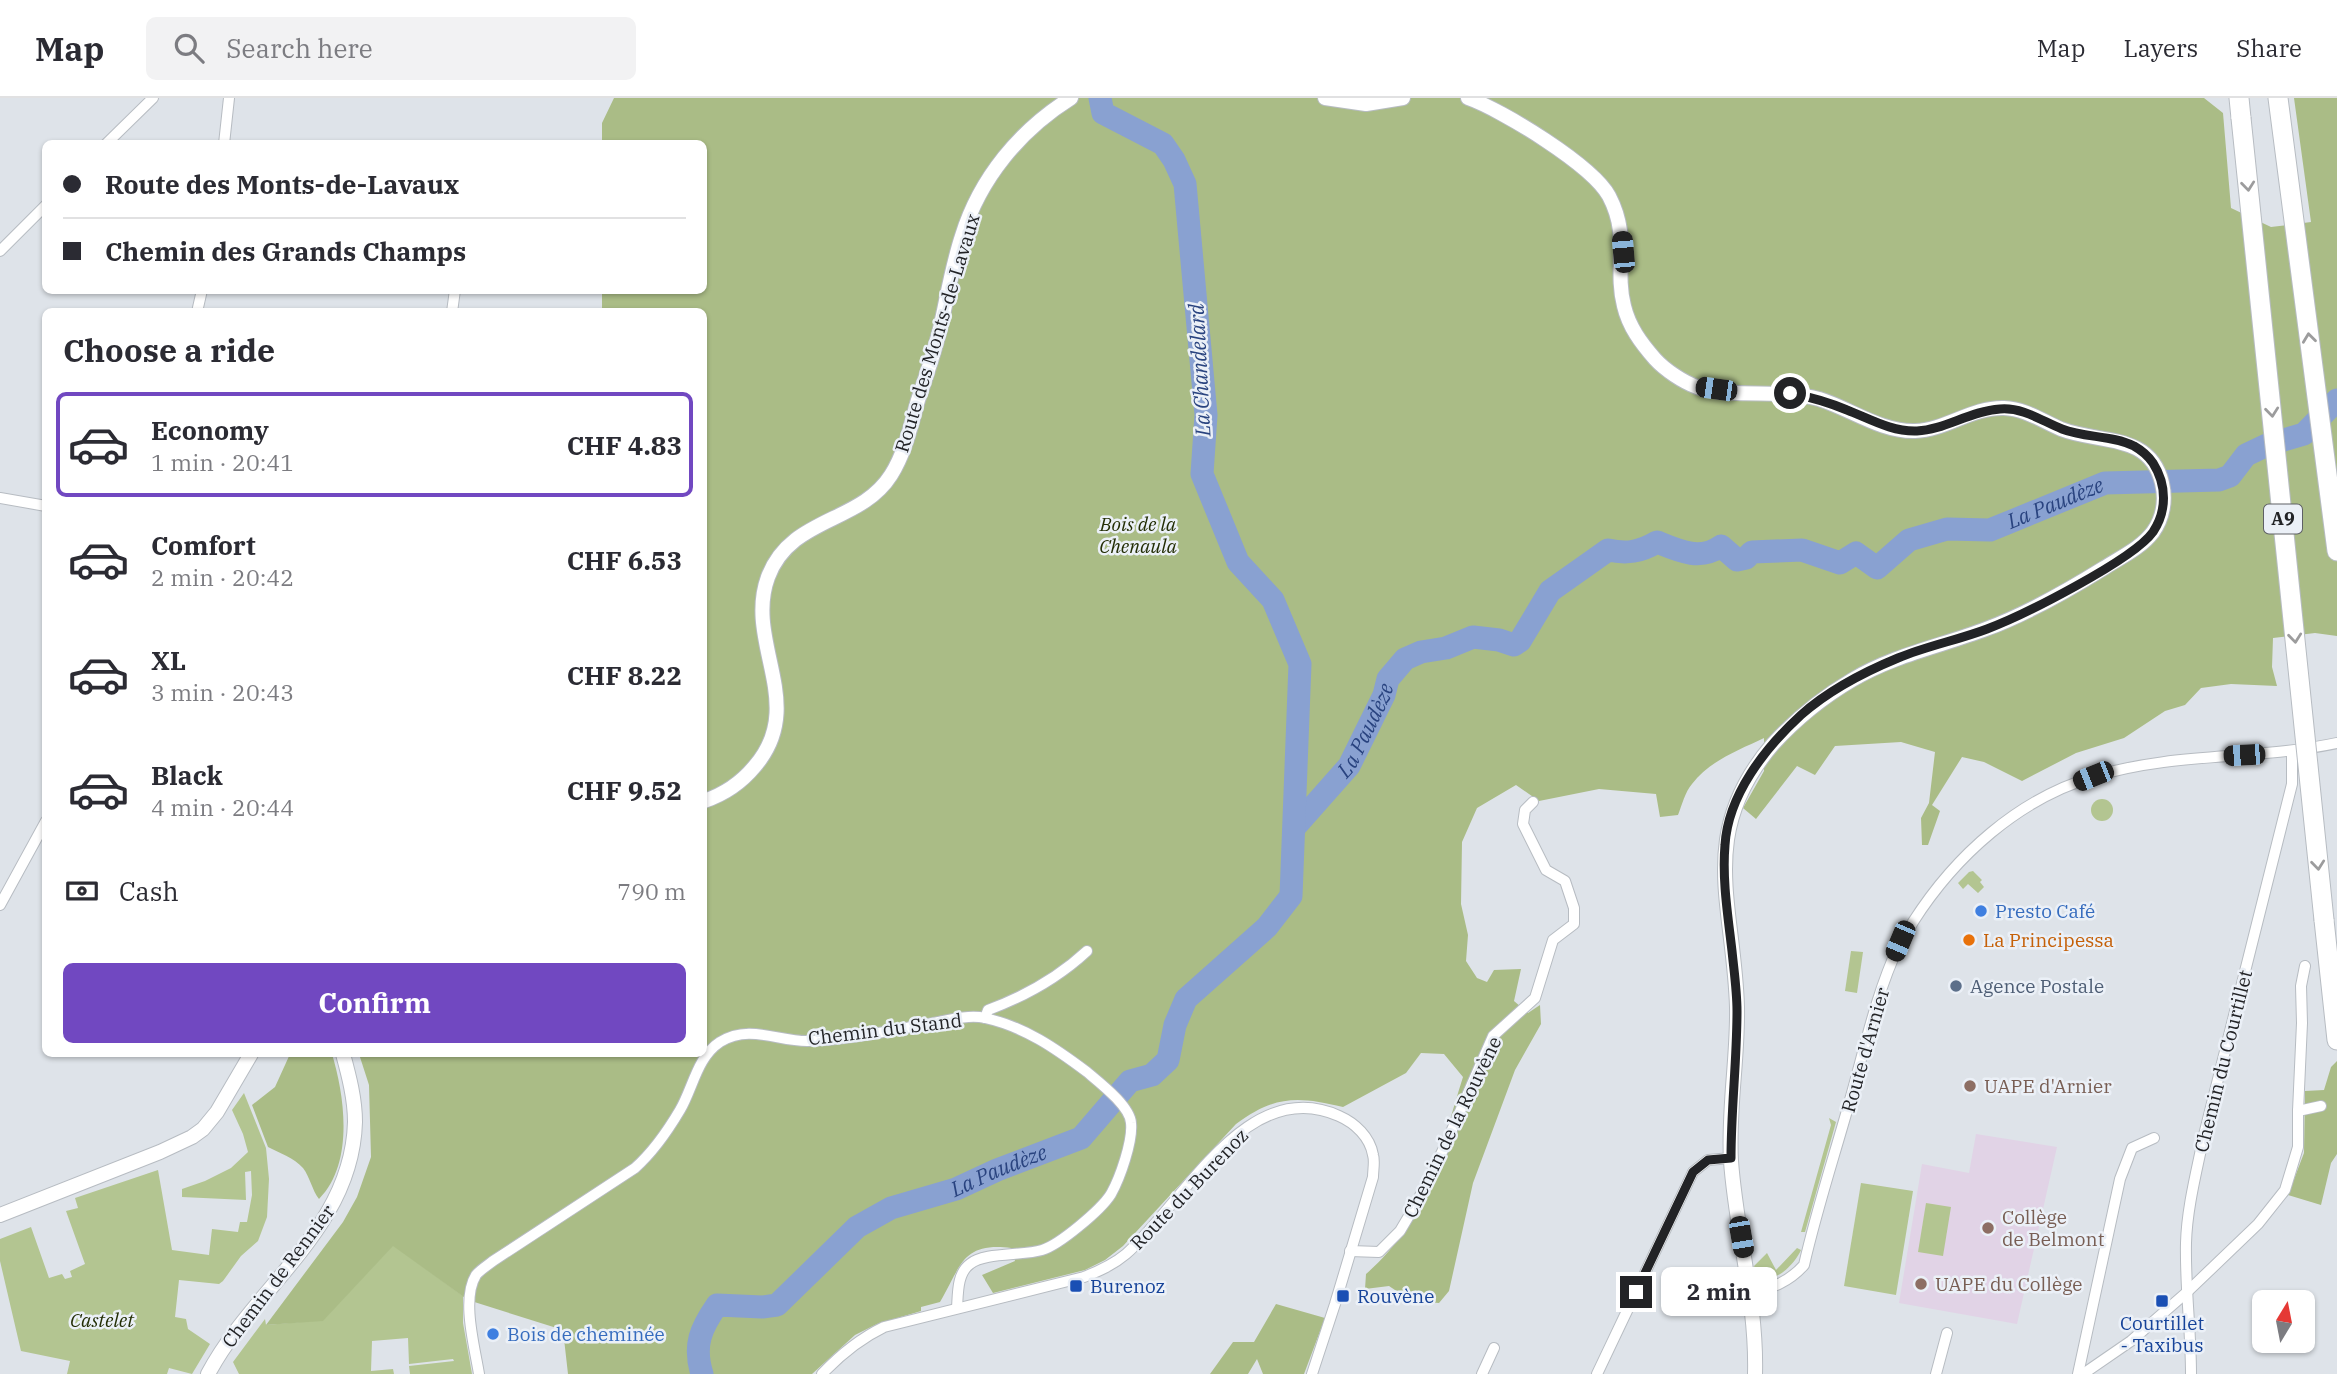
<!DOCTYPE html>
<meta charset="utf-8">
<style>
:root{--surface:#fff;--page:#f2f2f3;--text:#2b2b33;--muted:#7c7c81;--line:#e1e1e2;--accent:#7148c1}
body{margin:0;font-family:"IBM Plex Serif",serif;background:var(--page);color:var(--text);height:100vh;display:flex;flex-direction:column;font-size:26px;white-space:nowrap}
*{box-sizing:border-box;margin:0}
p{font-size:23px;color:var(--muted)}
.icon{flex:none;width:38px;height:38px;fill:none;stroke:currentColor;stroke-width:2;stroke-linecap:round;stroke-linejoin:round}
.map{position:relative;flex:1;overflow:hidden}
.panel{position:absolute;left:42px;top:210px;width:665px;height:749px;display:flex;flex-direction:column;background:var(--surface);border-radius:10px;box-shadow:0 2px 5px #0004}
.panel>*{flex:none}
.banner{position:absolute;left:42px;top:42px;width:665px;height:154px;border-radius:10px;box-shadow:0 2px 5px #0004;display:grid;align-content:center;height:154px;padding:0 21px;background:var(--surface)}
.needle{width:46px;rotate:10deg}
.tools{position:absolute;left:2252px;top:1192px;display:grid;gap:14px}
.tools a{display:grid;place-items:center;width:63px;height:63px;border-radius:10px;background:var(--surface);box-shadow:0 2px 5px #0004;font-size:35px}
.end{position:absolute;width:32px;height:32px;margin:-16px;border:9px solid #222326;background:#fff;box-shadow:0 0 0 4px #fff}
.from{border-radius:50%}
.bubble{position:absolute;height:49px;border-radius:10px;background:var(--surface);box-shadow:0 2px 5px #0004;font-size:23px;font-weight:800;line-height:49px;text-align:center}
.car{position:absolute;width:21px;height:42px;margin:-21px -10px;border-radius:9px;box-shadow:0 0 5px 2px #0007;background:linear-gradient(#222 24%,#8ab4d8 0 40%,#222 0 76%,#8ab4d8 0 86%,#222 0)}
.banner b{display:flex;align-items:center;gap:24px;height:66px;font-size:26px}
.banner b+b{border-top:2px solid var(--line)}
.banner i{width:18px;height:18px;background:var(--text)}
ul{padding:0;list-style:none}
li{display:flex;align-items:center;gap:21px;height:105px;margin:0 14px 10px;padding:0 7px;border:4px solid transparent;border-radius:10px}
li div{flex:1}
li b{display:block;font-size:26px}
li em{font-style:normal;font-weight:800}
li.current{border-color:var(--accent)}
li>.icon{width:63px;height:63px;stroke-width:1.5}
h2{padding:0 21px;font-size:32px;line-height:84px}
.pay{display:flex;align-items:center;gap:18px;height:77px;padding:0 21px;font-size:26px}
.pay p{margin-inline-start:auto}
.button{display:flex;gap:14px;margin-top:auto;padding:14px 21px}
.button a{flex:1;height:80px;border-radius:10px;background:var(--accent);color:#fff;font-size:28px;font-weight:800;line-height:80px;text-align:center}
header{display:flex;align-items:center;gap:42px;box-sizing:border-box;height:98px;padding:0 35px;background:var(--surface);border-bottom:2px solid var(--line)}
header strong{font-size:33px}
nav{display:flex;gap:38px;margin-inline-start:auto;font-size:24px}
.search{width:490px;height:63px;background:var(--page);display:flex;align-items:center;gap:18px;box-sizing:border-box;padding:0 24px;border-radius:10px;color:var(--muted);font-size:26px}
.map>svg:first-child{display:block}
.education{fill:#e1d3e6}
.green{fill:#b3c591}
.forest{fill:#aabc86}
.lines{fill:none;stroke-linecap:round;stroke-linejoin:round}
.river{stroke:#89a1d1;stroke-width:23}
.street-casing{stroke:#b7bcc2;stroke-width:12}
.secondary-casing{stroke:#b7bcc2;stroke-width:16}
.highway-casing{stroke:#b7bcc2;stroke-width:21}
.street{stroke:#fff;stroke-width:10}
.secondary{stroke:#fff;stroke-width:14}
.highway{stroke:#fff;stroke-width:19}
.highway-bridge-casing{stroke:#b7bcc2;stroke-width:21;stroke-linecap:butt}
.highway-bridge{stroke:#fff;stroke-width:19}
.oneway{stroke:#9c9c9d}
.route{stroke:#222326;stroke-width:9}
.shop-dot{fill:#3f7fe0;stroke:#ebf0f7;stroke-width:2.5}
.food-dot{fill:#e8710a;stroke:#ebf0f7;stroke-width:2.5}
.service-dot{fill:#5c6f8a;stroke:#ebf0f7;stroke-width:2.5}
.education-dot{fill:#8d6e63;stroke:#ebf0f7;stroke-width:2.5}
.transit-dot{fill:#1a4fb4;stroke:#ebf0f7;stroke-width:2.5}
.labels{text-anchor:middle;stroke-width:5;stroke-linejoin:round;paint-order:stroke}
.shield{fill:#ebf0f7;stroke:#5e6065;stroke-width:2}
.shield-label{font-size:18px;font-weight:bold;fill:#222326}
.street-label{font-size:19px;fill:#222326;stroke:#ebf0f7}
.park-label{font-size:19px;font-style:italic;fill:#232e05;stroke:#ebf0f7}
.shop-label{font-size:19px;fill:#366cbe;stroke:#ebf0f7;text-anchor:start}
.food-label{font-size:19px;fill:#c56008;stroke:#ebf0f7;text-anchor:start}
.service-label{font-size:19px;fill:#4e5e75;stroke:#ebf0f7;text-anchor:start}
.education-label{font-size:19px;fill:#785e54;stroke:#ebf0f7;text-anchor:start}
.transit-label{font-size:19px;fill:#164399;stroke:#ebf0f7;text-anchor:start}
.water-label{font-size:21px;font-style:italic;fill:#29437f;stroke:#ebf0f7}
</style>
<header>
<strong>Map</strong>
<div class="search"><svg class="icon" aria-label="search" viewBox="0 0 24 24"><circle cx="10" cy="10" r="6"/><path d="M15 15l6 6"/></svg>Search here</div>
<nav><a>Map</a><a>Layers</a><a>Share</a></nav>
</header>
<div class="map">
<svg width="2337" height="1276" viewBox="0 0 2337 1276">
<rect width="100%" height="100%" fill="#dee3e9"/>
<polygon class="education" points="1976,1036 2057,1049 2017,1226 1899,1205 1922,1066 1969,1075"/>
<g class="green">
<circle cx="2102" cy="712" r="11"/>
<polygon points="1973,773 1982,782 1980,784 1984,789 1978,795 1968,786 1963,791 1958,785 1969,774"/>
<polygon points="1851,853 1863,854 1857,895 1845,893"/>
<polygon points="244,995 266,1050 269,1081 267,1119 258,1143 241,1158 223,1183 219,1186 179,1182 175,1219 186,1221 188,1231 210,1246 192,1276 169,1270 167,1276 67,1276 70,1263 21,1253 0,1163 0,1141 31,1129 49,1180 62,1176 65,1181 72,1179 70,1173 85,1166 66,1113 78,1110 75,1100 158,1072 172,1152 209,1157 212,1131 238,1134 240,1124 247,1124 252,1097 251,1073 245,1074 246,1102 182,1099 182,1091 205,1083 231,1070 248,1054 243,1036 232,1012"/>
<polygon points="1829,1020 1836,1024 1805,1134 1801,1134 1831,1027"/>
<polygon points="1861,1085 1913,1093 1896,1197 1844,1188"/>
<polygon points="1926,1105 1951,1109 1943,1158 1918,1154"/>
<polygon points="393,1147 463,1198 463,1225 472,1276 410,1276 409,1268 454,1263 453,1261 409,1266 408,1240 372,1243 371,1273 393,1271 394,1276 239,1276 233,1264 265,1221 266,1227 323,1222"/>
<path d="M1797 1150 1801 1152C1794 1168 1766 1196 1754 1168L1767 1155 1776 1172Z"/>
</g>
<g class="forest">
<path d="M614 0H2204L2223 15 2231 110 2271 129 2311 124 2294 0H2337V538L2315 535 2273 540 2272 569 2277 588 2231 586 2201 590 2185 607 2165 613 2124 640 2076 655 2022 683 1984 664 1962 659 1932 707 1940 713 1928 747H1922L1921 720 1929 705 1935 654 1901 644 1835 648 1815 677 1797 668 1756 721 1743 710 1764 673V640C1739 652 1709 663 1692 686 1685 694 1682 707 1678 717L1660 719 1656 696 1599 691 1539 703 1516 687 1477 710 1462 744 1461 806 1468 837 1466 863 1477 880 1487 884 1494 872 1521 871 1514 903 1528 915 1540 907 1541 926 1515 972 1473 1085 1449 1193 1439 1205 1426 1204 1398 1194 1389 1188 1365 1191 1366 1176C1428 1123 1439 1054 1463 979L1444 956 1421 955 1406 975 1343 1009C1298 998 1275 997 1236 1026L1123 1148 1105 1162 1085 1172 993 1195 982 1177 1015 1163 1011 1150C961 1144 961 1169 940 1204L921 1209V1213L877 1226 855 1237 812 1276H568L563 1232 468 1202 393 1148 323 1223 266 1227 343 1124 357 1099 371 1059 369 987 359 956H704V214L602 213V193L704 192V46L602 45V25Z"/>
<path d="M290 956H332C345 999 354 1066 319 1101 312 1092 310 1079 303 1070 294 1060 280 1055 268 1049L252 1007 275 989Z"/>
<polygon points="2337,963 2337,1056 2331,1065 2321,1107 2288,1097 2304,1055 2305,993 2324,992 2331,969"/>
<polygon points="1276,1206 1325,1220 1304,1276 1263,1276 1257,1261 1248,1276 1210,1276 1233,1244 1254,1244"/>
</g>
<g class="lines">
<g class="river">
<path id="s1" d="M1295 729 1349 668 1384 597 1388 581 1405 561 1421 554 1446 550 1473 539 1499 542 1514 547 1520 543 1550 493 1608 452C1627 456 1640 454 1657 444 1679 453 1700 463 1721 448L1737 462 1746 460 1752 454 1802 452 1840 465 1856 455 1877 470 1909 442 1947 431 1990 432 2105 385 2219 382 2230 378 2246 357 2267 347 2304 336 2337 302"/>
<path id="s2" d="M702 1276C693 1247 701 1230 717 1207L762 1209 777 1207 857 1129 891 1110 956 1091 997 1072 1081 1040 1130 983 1152 977 1168 962 1175 927 1186 901 1267 829 1291 798 1300 566 1273 502 1238 464 1202 376 1206 317 1185 86 1174 62 1163 46 1103 15 1100 0"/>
</g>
<defs>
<g id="street">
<polyline points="106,46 153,0"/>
<polyline points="224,46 229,0"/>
<polyline points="0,153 46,107"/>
<polyline points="197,214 202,192"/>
<polyline points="452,214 455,192"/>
<polyline points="0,400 46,408"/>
<polyline points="0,807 46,723"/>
<path d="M985 920 988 912C1023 899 1059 879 1087 853"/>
<polyline points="2298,1013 2302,925 2301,888 2305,868"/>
<polyline points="1350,1153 1379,1154 1400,1133 1416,1106 1444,1050 1493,938 1535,900 1553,842 1574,826 1574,810 1565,783 1546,772 1523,726 1525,712 1533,704"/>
<path d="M1751 1195C1772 1190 1789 1184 1804 1167 1816 1114 1833 1062 1848 1009 1864 954 1875 898 1899 847 1903 839 1909 832 1913 824 1955 758 2019 700 2096 678 2175 654 2257 662 2337 645"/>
<path d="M479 1276C475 1250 461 1201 476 1177 480 1172 488 1167 493 1163L635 1070C654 1053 667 1034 680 1012 693 990 697 959 720 944 749 926 777 943 807 943 847 942 888 933 928 926 945 923 968 916 985 920 1025 929 1055 950 1087 974 1100 985 1130 1008 1131 1025 1133 1043 1120 1080 1111 1096 1101 1112 1059 1147 1042 1152 1022 1158 984 1154 970 1166 957 1175 958 1196 957 1210"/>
<path d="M822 1276C841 1256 859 1241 884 1229L1084 1179C1099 1173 1113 1167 1126 1156 1184 1105 1247 976 1339 1018 1355 1025 1370 1039 1373 1057 1375 1063 1373 1072 1373 1079L1335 1206 1312 1276"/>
<polyline points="1482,1276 1494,1250"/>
<polyline points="1597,1276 1693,1074 1708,1062 1731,1060"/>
<polyline points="1936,1276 1947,1235"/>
<polyline points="2078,1276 2120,1081 2132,1050 2154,1040"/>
<polyline points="2083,1276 2131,1243 2186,1195 2258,1126 2285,1092 2298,1049 2298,1013 2321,1008"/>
<path d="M2191 1276C2191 1232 2185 1189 2186 1145 2187 1109 2197 1072 2204 1037L2292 686V654"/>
</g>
<g id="secondary">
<polyline points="1325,0 1366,6 1403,0"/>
<path d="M1468 0C1502 12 1592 67 1609 98 1631 140 1614 169 1624 208 1629 229 1641 245 1655 261 1665 272 1683 284 1697 289 1736 301 1779 290 1819 301 1851 311 1881 334 1915 333 1946 332 1972 309 2004 310 2026 311 2042 323 2061 331 2099 346 2150 334 2162 385 2166 402 2163 420 2153 434 2141 450 2121 459 2104 470 2067 493 2027 516 1986 531 1941 548 1894 557 1852 582 1823 599 1796 621 1773 646 1696 736 1734 806 1737 909 1738 960 1728 1011 1731 1063 1736 1134 1757 1204 1755 1276"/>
<path d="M704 703C725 696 741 685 755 668 808 606 744 544 768 479 791 418 860 426 891 377 905 355 911 327 918 302 926 279 934 255 940 231 947 200 952 168 962 138 980 80 1020 32 1071 0"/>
<polyline points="0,1117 160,1054 192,1039 203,1031 217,1014 251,956"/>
<path d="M208 1276C254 1189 352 1131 355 1024 355 1001 349 978 343 956"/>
</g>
<g id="highway">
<polyline points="2239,0 2241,20"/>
<polyline points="2278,0 2337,453"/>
<polyline points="2324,822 2337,942"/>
</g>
</defs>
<use href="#street" class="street-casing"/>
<use href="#secondary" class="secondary-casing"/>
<use href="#highway" class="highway-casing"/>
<use href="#street" class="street"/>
<use href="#secondary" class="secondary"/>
<use href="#highway" class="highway"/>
<defs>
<polyline id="highway-bridge" points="2241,20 2324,822"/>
</defs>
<use href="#highway-bridge" class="highway-bridge-casing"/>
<use href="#highway-bridge" class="highway-bridge"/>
</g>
<defs><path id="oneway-chevron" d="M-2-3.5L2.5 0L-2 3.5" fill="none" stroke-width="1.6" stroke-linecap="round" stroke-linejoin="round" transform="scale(1.75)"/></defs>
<g class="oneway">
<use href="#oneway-chevron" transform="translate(2248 88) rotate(84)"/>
<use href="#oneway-chevron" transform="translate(2309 240) rotate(-97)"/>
<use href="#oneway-chevron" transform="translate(2272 314) rotate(84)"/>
<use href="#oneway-chevron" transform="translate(2295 540) rotate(84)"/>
<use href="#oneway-chevron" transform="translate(2318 767) rotate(84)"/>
</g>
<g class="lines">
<path class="route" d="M1636 1194 1693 1074 1708 1062 1731 1060C1731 1011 1737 962 1737 913 1737 893 1734 873 1732 853 1728 818 1722 782 1725 747 1728 697 1765 650 1801 617 1828 593 1864 574 1898 560 1927 548 1958 542 1987 531 2022 518 2133 462 2153 434 2167 413 2167 387 2153 365 2149 359 2141 352 2134 348 2112 337 2085 340 2062 331 2042 323 2023 309 2000 311 1970 313 1944 332 1917 333 1892 334 1870 321 1847 312 1828 304 1810 299 1790 295"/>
</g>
<g class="shop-dot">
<circle cx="1981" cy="813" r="7"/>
<circle cx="493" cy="1236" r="7"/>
</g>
<circle class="food-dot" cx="1969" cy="842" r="7"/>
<circle class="service-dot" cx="1956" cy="888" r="7"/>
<g class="education-dot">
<circle cx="1970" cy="988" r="7"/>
<circle cx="1988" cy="1130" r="7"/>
<circle cx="1921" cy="1186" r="7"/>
</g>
<g class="transit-dot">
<rect x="1069" y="1181" width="14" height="14" rx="3.5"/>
<rect x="1336" y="1191" width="14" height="14" rx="3.5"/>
<rect x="2155" y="1196" width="14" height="14" rx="3.5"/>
</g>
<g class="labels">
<rect class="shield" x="2264" y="406.5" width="38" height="29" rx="5"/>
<g class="shield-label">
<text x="2283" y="427">A9</text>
</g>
<g class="street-label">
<text transform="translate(937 235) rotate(-73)" y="7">Route des Monts-de-Lavaux</text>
<text transform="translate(885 931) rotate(-7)" y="7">Chemin du Stand</text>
<text transform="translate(1865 952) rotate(-74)" y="7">Route d'Arnier</text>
<text transform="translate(2223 963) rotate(-76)" y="7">Chemin du Courtillet</text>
<text transform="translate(1452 1029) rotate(-64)" y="7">Chemin de la Rouvène</text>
<text transform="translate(1189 1091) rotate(-46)" y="7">Route du Burenoz</text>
<text transform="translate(278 1178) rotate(-53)" y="7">Chemin de Rennier</text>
</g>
<g class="park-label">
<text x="1138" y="433">Bois de la<tspan x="1138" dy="22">Chenaula</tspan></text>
<text x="102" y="1229">Castelet</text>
</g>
<g class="shop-label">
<text x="1995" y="820">Presto Café</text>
<text x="507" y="1243">Bois de cheminée</text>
</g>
<g class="food-label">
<text x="1983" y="849">La Principessa</text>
</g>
<g class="service-label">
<text x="1970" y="895">Agence Postale</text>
</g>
<g class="education-label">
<text x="1984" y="995">UAPE d'Arnier</text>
<text x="2002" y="1126">Collège<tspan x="2002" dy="22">de Belmont</tspan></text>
<text x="1935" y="1193">UAPE du Collège</text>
</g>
<g class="transit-label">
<text x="1090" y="1195">Burenoz</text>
<text x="1357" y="1205">Rouvène</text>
<text x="2162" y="1232" text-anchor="middle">Courtillet<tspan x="2162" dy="22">- Taxibus</tspan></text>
</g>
<g class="water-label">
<text transform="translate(1200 272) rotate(-93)" y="7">La Chandelard</text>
<text dy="7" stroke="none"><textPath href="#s1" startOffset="942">La Paudèze</textPath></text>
<text dy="7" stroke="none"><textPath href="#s1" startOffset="121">La Paudèze</textPath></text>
<text dy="7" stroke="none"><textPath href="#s2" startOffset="399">La Paudèze</textPath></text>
</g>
</g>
</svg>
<div class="tools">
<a><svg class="needle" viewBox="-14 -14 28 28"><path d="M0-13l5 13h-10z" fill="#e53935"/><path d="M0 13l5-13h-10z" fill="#7c7c81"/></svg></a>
</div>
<i class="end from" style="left:1790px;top:295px"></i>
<i class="end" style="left:1636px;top:1194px"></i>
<div class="bubble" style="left:1661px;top:1169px;width:116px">2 min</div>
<i class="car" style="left:1623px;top:154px;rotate:355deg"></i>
<i class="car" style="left:1716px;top:291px;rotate:278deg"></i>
<i class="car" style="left:2244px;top:657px;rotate:267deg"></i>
<i class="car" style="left:2093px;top:678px;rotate:248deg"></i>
<i class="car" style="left:1900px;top:843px;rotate:203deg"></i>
<i class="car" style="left:1741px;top:1139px;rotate:170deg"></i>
<div class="banner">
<b><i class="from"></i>Route des Monts-de-Lavaux</b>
<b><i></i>Chemin des Grands Champs</b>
</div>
<section class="panel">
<h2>Choose a ride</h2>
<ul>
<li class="current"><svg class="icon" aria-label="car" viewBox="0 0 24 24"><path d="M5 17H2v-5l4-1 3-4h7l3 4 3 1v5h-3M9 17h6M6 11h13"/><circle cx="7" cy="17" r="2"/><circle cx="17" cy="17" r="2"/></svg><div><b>Economy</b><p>1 min · 20:41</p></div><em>CHF 4.83</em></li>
<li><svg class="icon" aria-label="car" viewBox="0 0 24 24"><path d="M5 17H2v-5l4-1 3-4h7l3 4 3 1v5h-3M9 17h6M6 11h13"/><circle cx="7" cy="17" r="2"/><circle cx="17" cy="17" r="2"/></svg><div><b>Comfort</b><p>2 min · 20:42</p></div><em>CHF 6.53</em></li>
<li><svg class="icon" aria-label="car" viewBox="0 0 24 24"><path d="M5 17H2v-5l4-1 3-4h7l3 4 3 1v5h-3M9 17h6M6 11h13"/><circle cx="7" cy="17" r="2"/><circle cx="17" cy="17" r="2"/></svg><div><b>XL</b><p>3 min · 20:43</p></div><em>CHF 8.22</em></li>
<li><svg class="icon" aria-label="car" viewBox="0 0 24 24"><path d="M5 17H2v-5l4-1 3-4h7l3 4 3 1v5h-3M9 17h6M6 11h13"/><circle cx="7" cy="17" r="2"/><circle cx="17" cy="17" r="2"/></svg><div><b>Black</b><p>4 min · 20:44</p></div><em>CHF 9.52</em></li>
</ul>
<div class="pay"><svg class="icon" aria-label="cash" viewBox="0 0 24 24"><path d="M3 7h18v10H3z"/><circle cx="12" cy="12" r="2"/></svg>Cash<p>790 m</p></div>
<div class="button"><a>Confirm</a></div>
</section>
</div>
